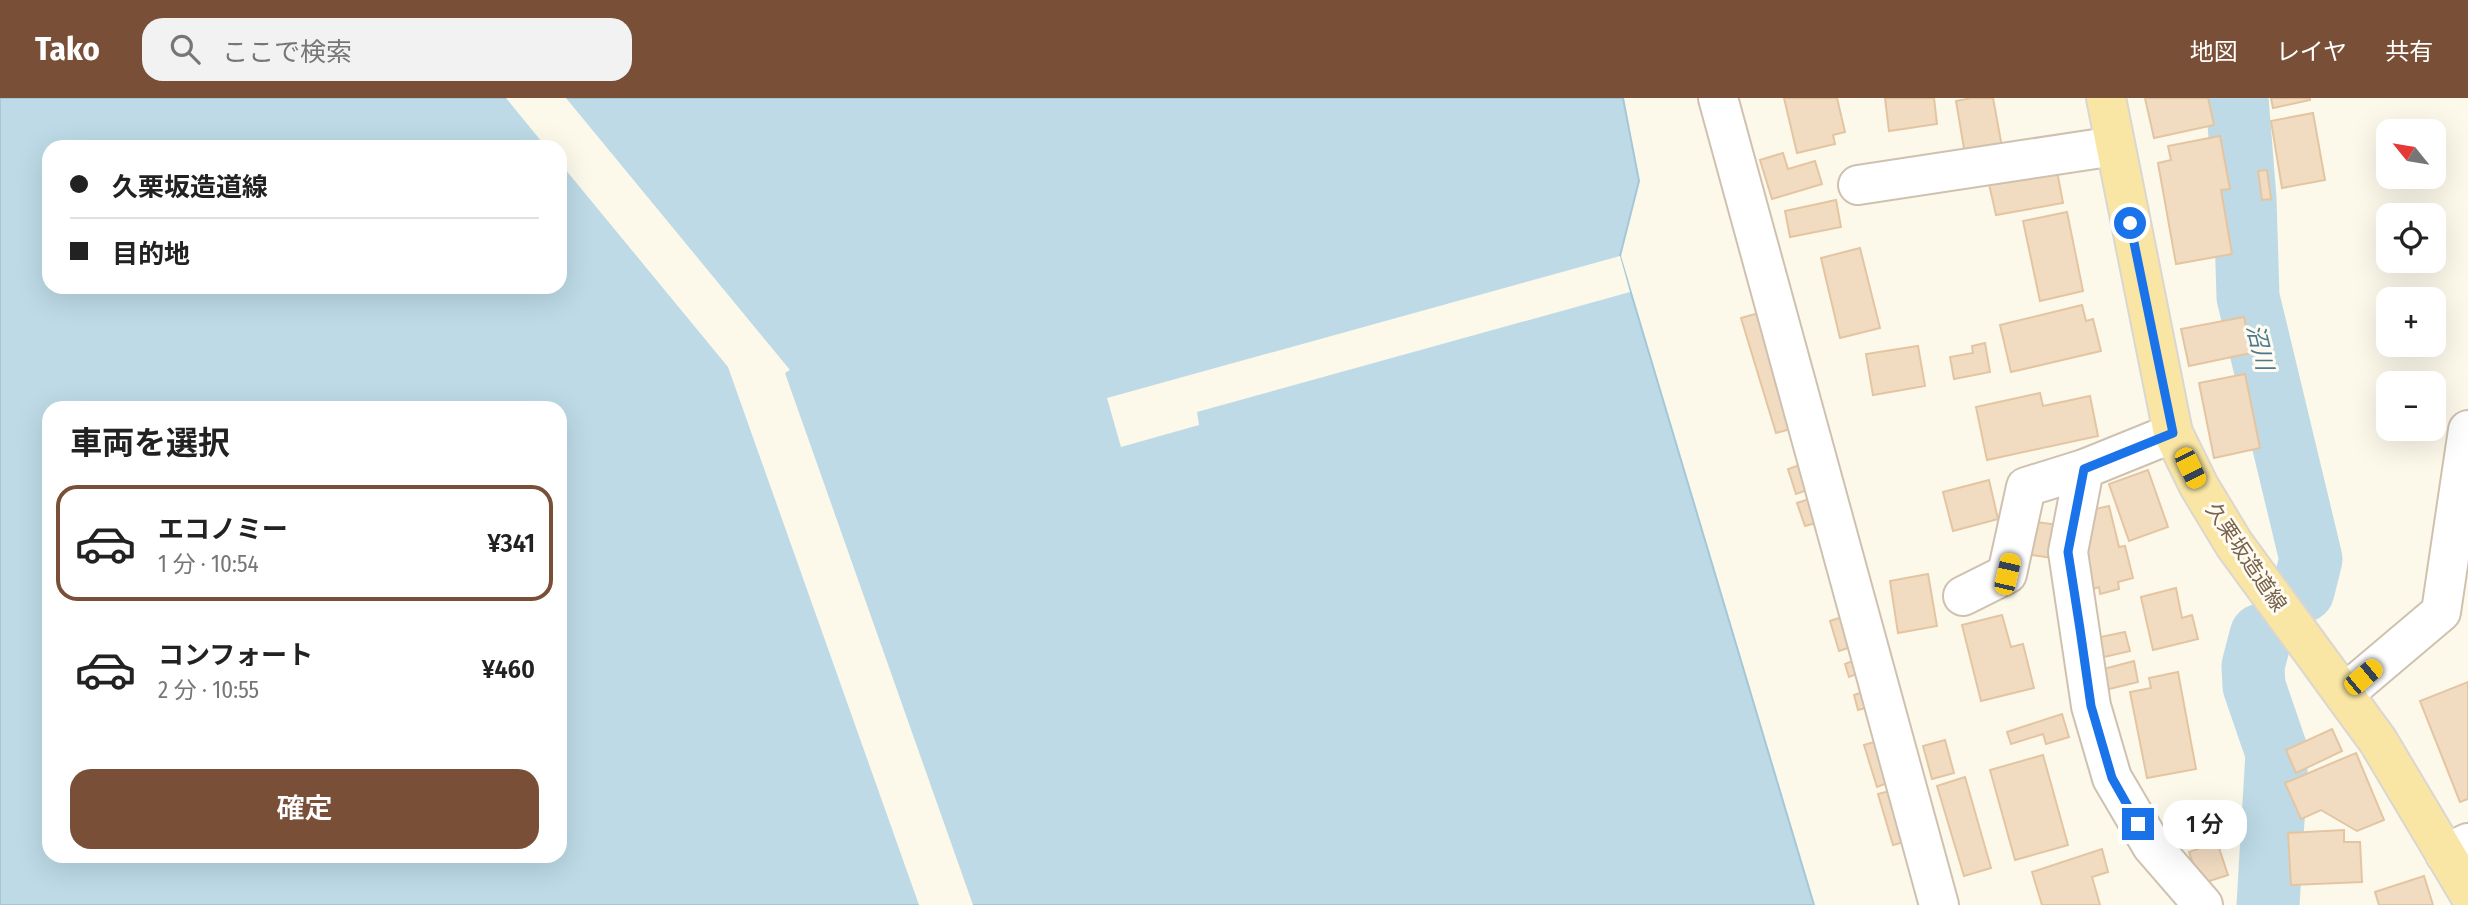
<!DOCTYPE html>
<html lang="ja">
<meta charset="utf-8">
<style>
:root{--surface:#fff;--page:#f2f2f2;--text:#222;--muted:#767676;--line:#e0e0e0;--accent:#795037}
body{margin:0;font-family:"Fira Sans Condensed","Noto Sans JP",sans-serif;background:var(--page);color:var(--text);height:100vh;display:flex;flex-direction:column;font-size:26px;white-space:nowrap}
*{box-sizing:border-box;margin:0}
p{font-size:23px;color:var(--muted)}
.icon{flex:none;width:38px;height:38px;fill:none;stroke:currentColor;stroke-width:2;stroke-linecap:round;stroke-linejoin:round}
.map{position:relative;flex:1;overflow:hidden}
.side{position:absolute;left:42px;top:303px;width:525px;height:462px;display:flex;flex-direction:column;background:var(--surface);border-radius:21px;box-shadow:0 7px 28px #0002}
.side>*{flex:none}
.hud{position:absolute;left:42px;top:42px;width:525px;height:154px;border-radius:21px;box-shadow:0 7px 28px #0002;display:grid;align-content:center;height:154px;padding:0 28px;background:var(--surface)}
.needle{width:46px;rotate:300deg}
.buttons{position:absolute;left:2376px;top:21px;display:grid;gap:14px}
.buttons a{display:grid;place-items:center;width:70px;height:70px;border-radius:14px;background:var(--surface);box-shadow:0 7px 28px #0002;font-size:35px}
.end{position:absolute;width:32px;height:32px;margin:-16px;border:9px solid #1a73e8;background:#fff;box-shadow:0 0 0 4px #fff}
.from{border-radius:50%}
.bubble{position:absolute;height:49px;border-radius:21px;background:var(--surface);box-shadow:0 7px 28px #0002;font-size:23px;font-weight:600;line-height:49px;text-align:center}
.car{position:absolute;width:21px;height:42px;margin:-21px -10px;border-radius:9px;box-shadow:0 0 5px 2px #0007;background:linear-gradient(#f5c518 24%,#345 0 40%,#f5c518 0 76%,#345 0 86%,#f5c518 0)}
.hud b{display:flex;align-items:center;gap:24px;height:66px;font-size:26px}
.hud b+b{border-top:2px solid var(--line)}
.hud i{width:18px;height:18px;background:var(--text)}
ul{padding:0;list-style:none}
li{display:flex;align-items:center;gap:21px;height:116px;margin:0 14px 10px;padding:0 14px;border:4px solid transparent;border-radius:21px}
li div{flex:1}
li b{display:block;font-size:26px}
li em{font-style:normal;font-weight:600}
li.current{border-color:var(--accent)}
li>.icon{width:63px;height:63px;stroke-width:1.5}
h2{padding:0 28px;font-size:32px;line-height:84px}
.cta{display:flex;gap:14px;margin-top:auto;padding:14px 28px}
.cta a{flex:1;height:80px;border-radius:21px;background:var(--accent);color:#fff;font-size:28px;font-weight:600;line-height:80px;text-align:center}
header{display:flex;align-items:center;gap:42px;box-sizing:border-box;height:98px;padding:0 35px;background:var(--accent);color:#fff}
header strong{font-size:33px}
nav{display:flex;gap:38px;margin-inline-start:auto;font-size:24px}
.search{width:490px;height:63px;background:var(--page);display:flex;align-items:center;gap:18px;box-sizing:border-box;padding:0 24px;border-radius:21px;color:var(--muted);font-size:26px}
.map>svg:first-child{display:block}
.water{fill:#bddae6;stroke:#a4c8d8;stroke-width:2;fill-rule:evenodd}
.pier{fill:#fcf8ea}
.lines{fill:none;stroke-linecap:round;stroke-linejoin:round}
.river{stroke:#bddae6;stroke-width:63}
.building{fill:#f2dcc1;stroke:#e4c5a2;stroke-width:2}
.minor-casing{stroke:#cfc1af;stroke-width:42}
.major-casing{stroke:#dcd6d1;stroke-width:42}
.minor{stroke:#fff;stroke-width:38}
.major{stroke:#f9e6a4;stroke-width:38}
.route{stroke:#1a73e8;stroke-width:9}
.labels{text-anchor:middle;stroke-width:6;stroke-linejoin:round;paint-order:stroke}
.street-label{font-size:21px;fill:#77624d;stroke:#fffbf0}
.water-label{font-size:23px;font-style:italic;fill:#497a92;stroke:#fffbf0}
</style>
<header>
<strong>Tako</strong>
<div class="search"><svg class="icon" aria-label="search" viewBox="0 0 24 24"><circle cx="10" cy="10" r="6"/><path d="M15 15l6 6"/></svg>ここで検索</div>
<nav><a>地図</a><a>レイヤ</a><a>共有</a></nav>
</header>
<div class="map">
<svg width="2468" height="807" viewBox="0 0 2468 807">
<rect width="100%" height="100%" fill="#fcf8ea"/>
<path class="water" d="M0 0H1623L1639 83 1620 158 1814 807H0ZM49 49H560V189H49ZM49 310H560V758H49Z"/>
<g class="pier">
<polygon points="506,0 566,0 790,272 785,275 973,807 919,807 728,269 560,65 560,49 546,49"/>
<polygon points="1620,158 1630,194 1197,314 1199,327 1121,349 1107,300"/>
</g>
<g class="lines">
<g class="river">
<polyline points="2237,0 2245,101 2248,199 2311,461 2303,493"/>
<polyline points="2261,537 2253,568 2254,588 2277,655 2268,807"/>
</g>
</g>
<g class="building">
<polygon points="1784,0 1837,0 1845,34 1833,37 1835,46 1797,55"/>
<polygon points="1885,0 1934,0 1937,26 1889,33"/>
<polygon points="1972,0 1993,0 2002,49 1965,56 1956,3"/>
<polygon points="2145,0 2208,0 2214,27 2154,40"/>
<polygon points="2271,0 2310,0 2310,2 2273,10"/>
<polygon points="2313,15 2325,82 2282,90 2271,23"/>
<polygon points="2220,38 2230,91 2221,92 2232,156 2176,166 2158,65 2171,62 2168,48"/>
<polygon points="1783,55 1788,71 1815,63 1822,86 1772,101 1760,62"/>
<polygon points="2267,72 2271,101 2262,102 2258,73"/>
<polygon points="2057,73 2063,105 1996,117 1989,86"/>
<polygon points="1836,102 1841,129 1790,139 1785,113"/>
<polygon points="2067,114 2083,193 2040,203 2023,123"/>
<polygon points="1860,150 1880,230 1840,240 1821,160"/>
<polygon points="2082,207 2086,223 2093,221 2101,253 2011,274 2000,227"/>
<polygon points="1759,215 1794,330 1776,335 1741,220"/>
<polygon points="2244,219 2251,255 2189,268 2181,231"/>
<polygon points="1985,245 1990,274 1954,281 1950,259 1973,255 1972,248"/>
<polygon points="1918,248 1925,288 1873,297 1866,256"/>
<polygon points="2245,276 2260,350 2214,360 2199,285"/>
<polygon points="2040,295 2043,308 2090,298 2098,338 1987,362 1976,309"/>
<polygon points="1805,365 1813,390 1796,396 1788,371"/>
<polygon points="2148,372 2168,429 2129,443 2109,386"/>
<polygon points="1989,382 1998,421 1953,433 1943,394"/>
<polygon points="1816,399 1823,423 1805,428 1797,405"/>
<polygon points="2109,408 2119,449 2125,448 2133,480 2118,484 2119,491 2100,496 2099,489 2087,493 2088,425 2091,412"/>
<polygon points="2030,423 2058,427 2053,460 2025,456"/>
<polygon points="1928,476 1937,528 1898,535 1890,483"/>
<polygon points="2176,490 2182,520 2192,517 2198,541 2153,552 2141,499"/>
<polygon points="1848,517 1857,547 1839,553 1830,523"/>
<polygon points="2002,517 2011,549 2023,546 2034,590 1981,603 1962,527"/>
<polygon points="2125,534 2130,553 2095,561 2091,541"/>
<polygon points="1859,560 1864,573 1849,579 1845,566"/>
<polygon points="2134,563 2138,584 2105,592 2100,572"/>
<polygon points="2178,574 2196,671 2147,680 2130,594 2151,590 2149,580"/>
<polygon points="2468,584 2468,701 2460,704 2420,603"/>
<polygon points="1869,592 1873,608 1858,612 1854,597"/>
<polygon points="2062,616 2069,639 2046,646 2043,636 2011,646 2007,634"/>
<polygon points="2332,631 2342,653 2296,675 2286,652"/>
<polygon points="1881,642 1893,683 1877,689 1864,647"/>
<polygon points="1945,642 1954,675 1932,681 1923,648"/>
<polygon points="2356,655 2384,722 2357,733 2321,712 2301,721 2285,685"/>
<polygon points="2043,657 2068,747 2015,762 1990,672"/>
<polygon points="1965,679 1991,770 1964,778 1937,688"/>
<polygon points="1898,691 1912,742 1893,747 1878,696"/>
<polygon points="2344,732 2344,744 2360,744 2362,784 2291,787 2288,735"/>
<polygon points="2217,744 2228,777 2200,786 2189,754"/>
<polygon points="2102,751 2108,774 2092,779 2100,807 2042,807 2032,774"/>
<polygon points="2424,778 2433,807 2379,807 2375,794"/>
</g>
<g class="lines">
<defs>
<g id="minor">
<polyline points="1718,0 1939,807"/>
<polyline points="1858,87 2115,48"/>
<polyline points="2173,335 2084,371 2068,454 2091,608 2112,680 2152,748 2203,807"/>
<polyline points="1963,498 2007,476 2026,389 2084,371"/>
<polyline points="2344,596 2441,514 2468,332"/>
<polyline points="2445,756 2468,745"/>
</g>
<polyline id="major" points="2106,0 2173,335 2199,388 2234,446 2378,643 2468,794"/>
</defs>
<use href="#minor" class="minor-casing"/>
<use href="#major" class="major-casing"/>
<use href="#minor" class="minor"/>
<use href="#major" class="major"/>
</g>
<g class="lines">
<polyline class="route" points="2130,125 2173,335 2084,371 2068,454 2080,531 2091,608 2112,680 2138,726"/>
</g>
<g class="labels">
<g class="street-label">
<text transform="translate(2246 459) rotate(56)" y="7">久栗坂造道線</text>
</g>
<g class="water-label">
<text transform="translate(2260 249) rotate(76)" y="8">沼川</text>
</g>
</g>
</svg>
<div class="buttons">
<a><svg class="needle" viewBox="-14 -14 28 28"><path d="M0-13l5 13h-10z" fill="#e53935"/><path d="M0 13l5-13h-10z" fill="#767676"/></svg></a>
<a><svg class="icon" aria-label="locate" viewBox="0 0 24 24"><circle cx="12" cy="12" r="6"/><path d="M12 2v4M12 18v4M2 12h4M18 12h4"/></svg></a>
<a>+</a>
<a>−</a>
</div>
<i class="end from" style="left:2130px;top:125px"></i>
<i class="end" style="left:2138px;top:726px"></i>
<div class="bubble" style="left:2163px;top:702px;width:84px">1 分</div>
<i class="car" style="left:2190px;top:370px;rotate:154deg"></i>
<i class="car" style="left:2007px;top:476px;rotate:13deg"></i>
<i class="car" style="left:2363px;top:579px;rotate:50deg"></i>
<div class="hud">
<b><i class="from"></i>久栗坂造道線</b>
<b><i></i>目的地</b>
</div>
<section class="side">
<h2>車両を選択</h2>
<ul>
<li class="current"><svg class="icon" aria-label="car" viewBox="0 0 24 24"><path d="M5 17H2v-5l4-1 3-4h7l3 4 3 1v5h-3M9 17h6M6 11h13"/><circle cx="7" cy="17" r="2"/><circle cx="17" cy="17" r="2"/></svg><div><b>エコノミー</b><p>1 分 · 10:54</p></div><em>¥341</em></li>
<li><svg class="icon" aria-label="car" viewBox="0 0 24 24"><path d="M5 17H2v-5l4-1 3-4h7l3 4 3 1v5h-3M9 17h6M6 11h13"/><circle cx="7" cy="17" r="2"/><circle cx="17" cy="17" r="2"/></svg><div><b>コンフォート</b><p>2 分 · 10:55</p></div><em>¥460</em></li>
</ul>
<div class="cta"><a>確定</a></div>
</section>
</div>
